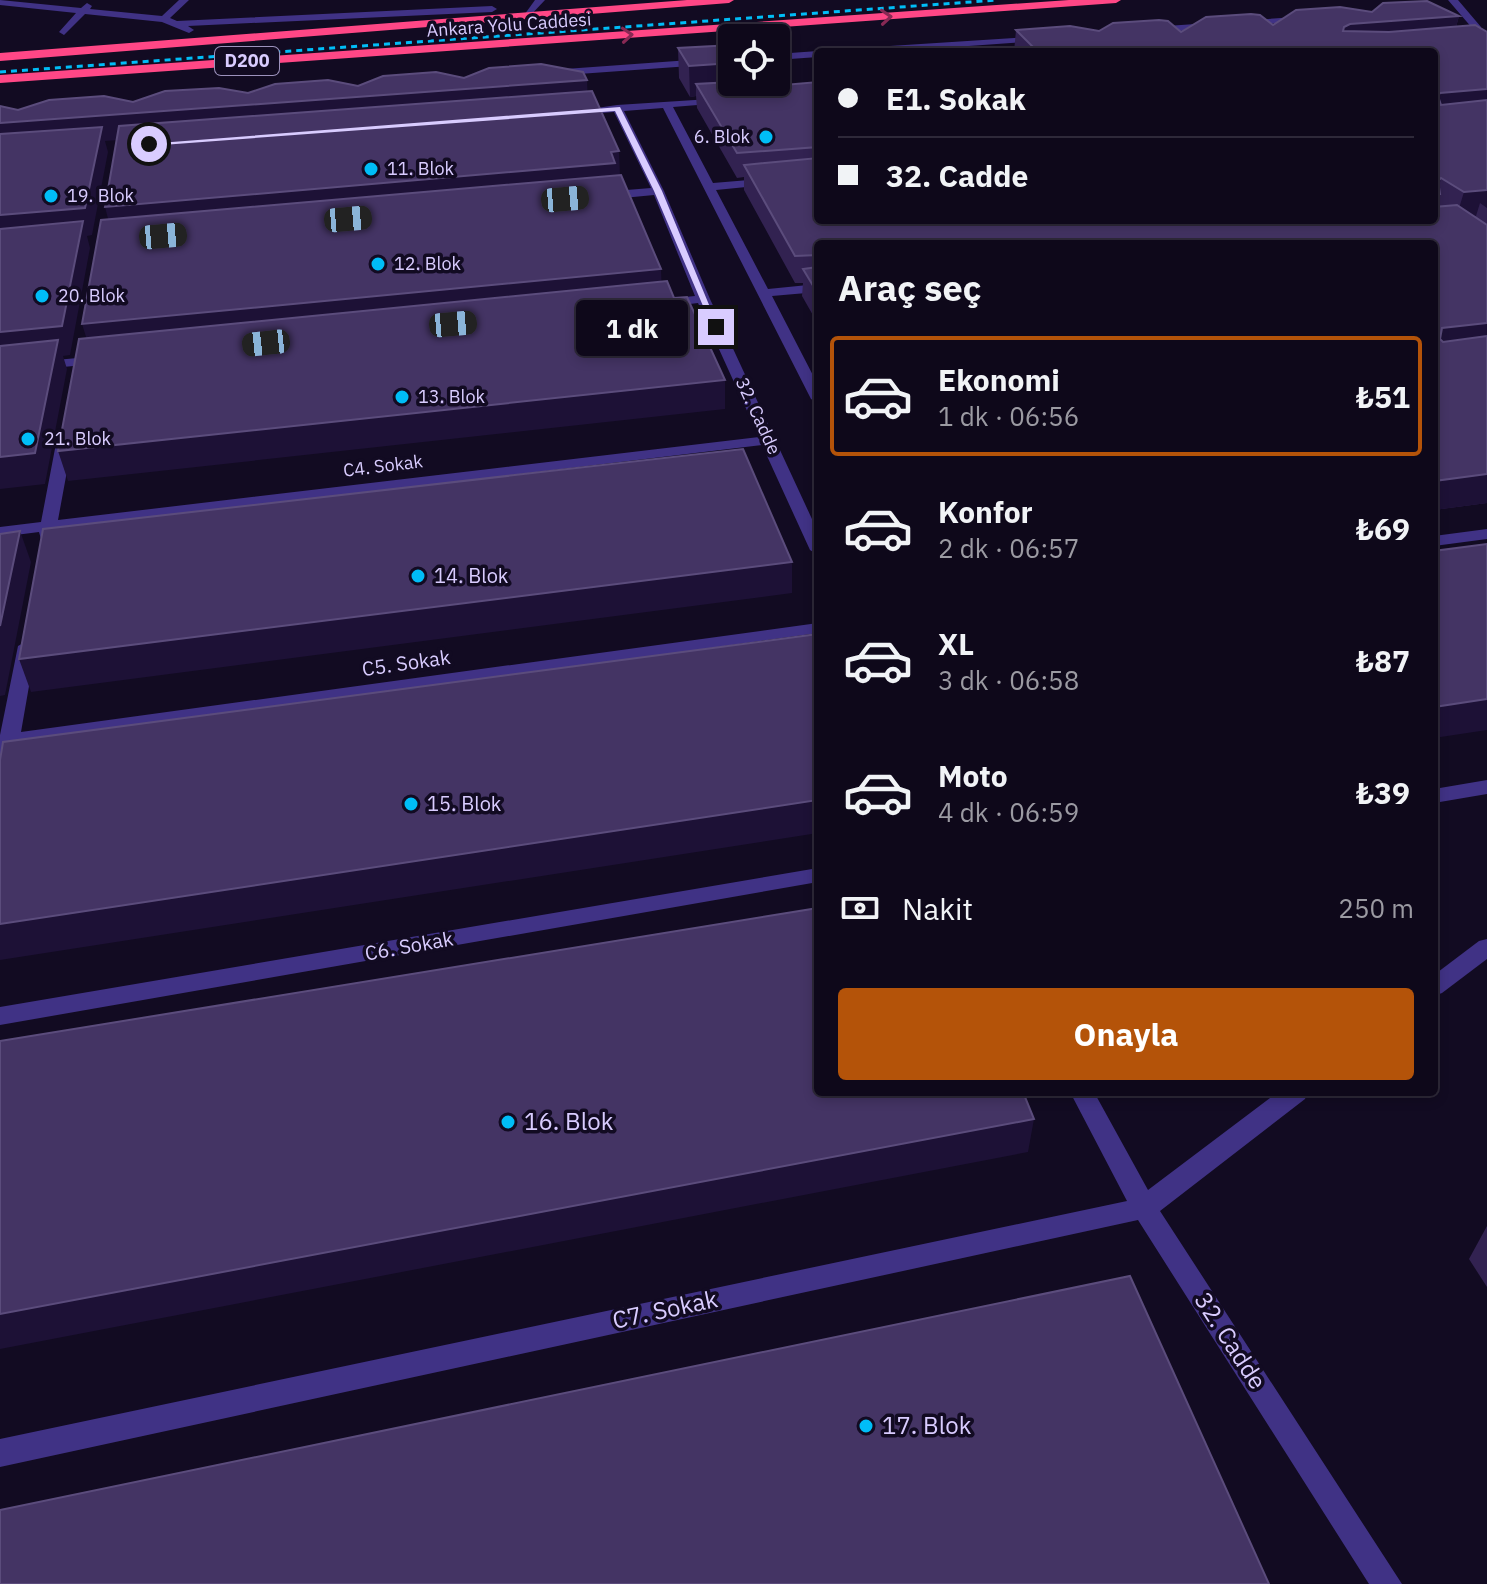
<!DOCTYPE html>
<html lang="tr">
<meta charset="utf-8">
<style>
:root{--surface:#0e081a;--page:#1c1627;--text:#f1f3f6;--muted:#9b9aa2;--line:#2e2939;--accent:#b45309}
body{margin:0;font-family:"IBM Plex Sans",sans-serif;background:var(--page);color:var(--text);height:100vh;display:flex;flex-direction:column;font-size:30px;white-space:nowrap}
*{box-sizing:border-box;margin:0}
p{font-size:26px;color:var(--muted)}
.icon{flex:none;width:44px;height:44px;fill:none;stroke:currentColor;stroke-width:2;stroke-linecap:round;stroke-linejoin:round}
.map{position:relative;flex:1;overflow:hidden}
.drawer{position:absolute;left:814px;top:240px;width:624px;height:856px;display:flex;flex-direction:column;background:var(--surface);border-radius:8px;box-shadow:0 4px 12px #0003,0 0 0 2px var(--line)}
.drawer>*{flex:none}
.guide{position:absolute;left:814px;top:48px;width:624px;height:176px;border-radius:8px;box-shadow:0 4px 12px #0003,0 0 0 2px var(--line);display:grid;align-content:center;height:176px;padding:0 24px;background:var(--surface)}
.buttons{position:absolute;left:718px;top:24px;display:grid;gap:16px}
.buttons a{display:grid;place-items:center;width:72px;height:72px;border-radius:8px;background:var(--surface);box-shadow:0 4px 12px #0003,0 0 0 2px var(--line);font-size:40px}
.end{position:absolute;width:36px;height:36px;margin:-18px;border:10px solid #d9ccff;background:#111;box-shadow:0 0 0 4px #111}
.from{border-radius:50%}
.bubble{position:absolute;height:56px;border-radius:8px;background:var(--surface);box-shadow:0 4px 12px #0003,0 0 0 2px var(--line);font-size:26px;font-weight:700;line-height:56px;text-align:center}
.car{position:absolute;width:24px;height:48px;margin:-24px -12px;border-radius:10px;box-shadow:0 0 6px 2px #0007;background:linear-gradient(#222 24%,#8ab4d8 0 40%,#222 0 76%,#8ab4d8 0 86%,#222 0)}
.guide b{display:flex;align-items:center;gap:28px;height:76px;font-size:30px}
.guide b+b{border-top:2px solid var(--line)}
.guide i{width:20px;height:20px;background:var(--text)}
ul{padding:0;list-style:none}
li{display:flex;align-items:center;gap:24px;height:120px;margin:0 16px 12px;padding:0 8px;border:4px solid transparent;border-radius:8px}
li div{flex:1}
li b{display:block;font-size:30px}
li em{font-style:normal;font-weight:700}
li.current{border-color:var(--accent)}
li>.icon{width:72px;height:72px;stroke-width:1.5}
h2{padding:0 24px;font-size:36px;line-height:96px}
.pay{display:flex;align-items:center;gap:20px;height:88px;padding:0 24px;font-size:30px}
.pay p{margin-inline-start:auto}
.action{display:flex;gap:16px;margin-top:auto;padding:16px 24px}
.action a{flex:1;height:92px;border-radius:8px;background:var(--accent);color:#fff;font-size:32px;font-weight:700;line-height:92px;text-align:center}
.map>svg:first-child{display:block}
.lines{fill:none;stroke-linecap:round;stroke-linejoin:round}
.minor{fill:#403285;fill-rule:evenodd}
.highway{fill:#ff4786;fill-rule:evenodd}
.rail{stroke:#00bdf7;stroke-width:3;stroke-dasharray:6 5;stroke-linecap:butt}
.wall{fill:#322251}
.shaded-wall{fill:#1d1136}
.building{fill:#443464;stroke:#5b4c7c;stroke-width:2}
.oneway{stroke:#882954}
.route{fill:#d9ccff}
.poi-dot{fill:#00bdf7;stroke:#120b22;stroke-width:3}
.labels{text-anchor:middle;stroke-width:7;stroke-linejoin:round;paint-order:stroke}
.far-street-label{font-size:18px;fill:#d9ccff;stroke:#120b22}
.shield{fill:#120b22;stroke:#9d92bd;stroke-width:2}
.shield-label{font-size:18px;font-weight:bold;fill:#d9ccff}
.far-poi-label{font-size:18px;fill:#d9ccff;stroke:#120b22;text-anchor:start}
.poi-label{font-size:20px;fill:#d9ccff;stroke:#120b22;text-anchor:start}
.street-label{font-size:20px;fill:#d9ccff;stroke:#120b22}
.near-poi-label{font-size:24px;fill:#d9ccff;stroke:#120b22;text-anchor:start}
.near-street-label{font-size:24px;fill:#d9ccff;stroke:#120b22}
</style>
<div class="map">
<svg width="1487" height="1584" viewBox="0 0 1487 1584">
<rect width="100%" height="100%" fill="#120b22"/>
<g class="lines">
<g class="minor">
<polygon points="0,0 81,8 87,3 92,6 90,9 162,16 179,0 189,0 170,18 177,21 492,6 497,9 492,12 188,26 194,30 189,33 162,22 85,14 64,35 59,32 76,13 0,5"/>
<polygon points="535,0 545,0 528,18 522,18"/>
<polygon points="1448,0 1458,0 1481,27 1479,44 1466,40 1466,36 1472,36 1473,29"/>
<polygon points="1310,16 1307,21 1152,33 1147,30 1152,27"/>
<polygon points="1043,36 1040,41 884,52 838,52 843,49"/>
<polygon points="818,51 822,52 818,52 818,57 776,60 776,54"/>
<polygon points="732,57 732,63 551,76 546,73 551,70"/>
<polygon points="726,98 726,102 722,103 673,107 713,183 818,174 818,180 716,190 768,289 818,284 818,292 772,296 818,385 818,403 811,399 663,108 624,111 664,191 710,299 818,532 818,555 810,550 762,445 56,530 53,539 41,539 39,532 0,537 0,527 41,522 58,433 66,428 74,433 58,520 759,437 698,303 665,307 658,303 665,299 695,296 654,195 602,200 596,196 602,192 651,188 614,112 574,115 569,112 617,105"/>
<polygon points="100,356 107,360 105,363 0,373 0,365"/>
<polygon points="1487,529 1487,539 1434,546 1434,536"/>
<polygon points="818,623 818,633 19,745 10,795 0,802 0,735 18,646 27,641 36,646 21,732"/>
<polygon points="1487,780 1487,794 1434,803 1434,789"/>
<polygon points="818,868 818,882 0,1025 0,1007"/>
<polygon points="1487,939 1487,959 1442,993 1434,996 1434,975 1479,941"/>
<polygon points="1070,1092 1094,1092 1148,1190 1278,1092 1308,1092 1305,1099 1160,1211 1402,1584 1369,1584 1138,1220 0,1467 0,1439 1127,1201"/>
</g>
<g class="highway">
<polygon points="687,0 734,0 729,3 0,61 0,53"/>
<polygon points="1069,0 1121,0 1116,3 0,83 0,75"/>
</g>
<polyline class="rail" points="0,72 998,0"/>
</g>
<g class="wall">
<polygon points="1372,12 1459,16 1456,27 1487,32 1487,503 1434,510 1434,244 818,244 818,324 802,296 803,283 795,283 744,190 744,177 737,178 697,108 696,96 690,97 679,78 678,48 732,82 772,86 818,82 818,220 1434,52 1014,52 1016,30 1181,32 1273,25"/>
<polygon points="1487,1226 1487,1287 1469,1259"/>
</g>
<g class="shaded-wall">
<polygon points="1459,16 1453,38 1338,49 1344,27 1350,24"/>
<polygon points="732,63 732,82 696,84 696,96 690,97 689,66"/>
<polygon points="587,80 588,104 105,141 108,152 92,235 87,236 90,248 70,355 63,356 67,369 45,484 0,489 0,123"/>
<polygon points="1487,89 1487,112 1434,117 1438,96 1440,93"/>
<polygon points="619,151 620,176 112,234 105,207"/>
<polygon points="1441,178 1437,194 1440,194 1434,215 1434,194 1438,181"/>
<polygon points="1487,190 1487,208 1480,203 1476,216 1456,218 1464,192"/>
<polygon points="661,269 662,296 91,353 82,324"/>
<polygon points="1487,323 1487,350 1434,357 1442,328"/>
<polygon points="725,380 725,409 68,481 58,451"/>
<polygon points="1487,474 1487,503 1434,510 1434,481"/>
<polygon points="20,531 31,562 5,695 0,696 0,626"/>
<polygon points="792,562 792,593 31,692 19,659"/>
<polygon points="1487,699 1487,730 1434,738 1434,707"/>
<polygon points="818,800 818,833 0,960 0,924"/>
<polygon points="1034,1119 1028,1152 0,1349 0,1314"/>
</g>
<g class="building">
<polygon points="1427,1 1459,16 1350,24 1344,27 1343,31 1389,32 1475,25 1487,32 1487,89 1440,93 1438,96 1441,105 1487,100 1487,190 1464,192 1441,178 1438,181 1440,194 1434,194 1434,52 1038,52 1016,30 1070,26 1099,31 1113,23 1159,20 1168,21 1181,32 1206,17 1251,14 1260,15 1273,25 1296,10 1340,7 1372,12 1383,3"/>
<polygon points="732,45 732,63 689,66 678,48"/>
<polygon points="541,64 583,72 587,80 0,123 0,106 18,110 49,100 104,96 133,102 165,91 219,88 248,93 275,84 328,80 358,86 383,76 436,72 464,78 489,68"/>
<polygon points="732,82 770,82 772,86 818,82 818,147 737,153 696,84"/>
<polygon points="592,91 619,151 611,152 615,163 105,207 119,126"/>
<polygon points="102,127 85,208 0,215 0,134"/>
<polygon points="818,158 818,220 1434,220 1434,207 1457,205 1487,225 1487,323 1442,328 1440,339 1443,342 1487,336 1487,474 1434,481 1434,244 818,244 818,255 795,256 744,165"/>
<polygon points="621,175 661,269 82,324 101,220"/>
<polygon points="83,221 62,326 0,332 0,229"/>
<polygon points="818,267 818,294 803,269"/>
<polygon points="667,281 674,298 687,297 725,380 58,451 79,339"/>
<polygon points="58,340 35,453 0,457 0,346"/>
<polygon points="743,449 792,562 19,659 43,529"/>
<polygon points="20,531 0,626 0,534"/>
<polygon points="1487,544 1487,699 1434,707 1434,551"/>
<polygon points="818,634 818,800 0,924 0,760 3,742"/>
<polygon points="818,908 818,1092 1023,1092 1034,1119 0,1314 0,1041"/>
<polygon points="1130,1276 1269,1584 0,1584 0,1510"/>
</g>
<defs><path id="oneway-chevron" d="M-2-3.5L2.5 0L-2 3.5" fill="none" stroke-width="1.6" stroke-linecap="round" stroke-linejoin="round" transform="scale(2)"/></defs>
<g class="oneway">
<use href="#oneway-chevron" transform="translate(886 17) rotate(-4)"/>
<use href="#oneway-chevron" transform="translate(627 35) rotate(-4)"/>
</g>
<polygon class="route" points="620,107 662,191 719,329 712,327 654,191 615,111 149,146 146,144"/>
<g class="poi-dot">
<circle cx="766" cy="137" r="8"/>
<circle cx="371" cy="169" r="8"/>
<circle cx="51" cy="196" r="8"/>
<circle cx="378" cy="264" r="8"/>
<circle cx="42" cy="296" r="8"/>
<circle cx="402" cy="397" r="8"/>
<circle cx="28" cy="439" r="8"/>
<circle cx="418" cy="576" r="8"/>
<circle cx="411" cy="804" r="8"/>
<circle cx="508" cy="1122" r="8"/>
<circle cx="866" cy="1426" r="8"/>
</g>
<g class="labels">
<g class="far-street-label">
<text transform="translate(509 25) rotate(-4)" y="6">Ankara Yolu Caddesi</text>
<text transform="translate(758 416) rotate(65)" y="6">32. Cadde</text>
<text transform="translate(383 466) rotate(-7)" y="6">C4. Sokak</text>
</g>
<rect class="shield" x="215" y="47" width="64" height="28" rx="6"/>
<g class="shield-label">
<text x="247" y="67">D200</text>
</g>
<g class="far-poi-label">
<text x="750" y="143" text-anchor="end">6. Blok</text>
<text x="387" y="175">11. Blok</text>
<text x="67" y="202">19. Blok</text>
<text x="394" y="270">12. Blok</text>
<text x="58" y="302">20. Blok</text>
<text x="418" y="403">13. Blok</text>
<text x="44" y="445">21. Blok</text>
</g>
<g class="poi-label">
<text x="434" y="583">14. Blok</text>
<text x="427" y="811">15. Blok</text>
</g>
<g class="street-label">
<text transform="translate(406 663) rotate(-8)" y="7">C5. Sokak</text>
<text transform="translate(409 946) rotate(-10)" y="7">C6. Sokak</text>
</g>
<g class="near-poi-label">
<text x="524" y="1130">16. Blok</text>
<text x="882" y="1434">17. Blok</text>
</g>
<g class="near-street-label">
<text transform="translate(665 1310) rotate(-12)" y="8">C7. Sokak</text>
<text transform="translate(1230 1341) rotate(57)" y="8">32. Cadde</text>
</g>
</g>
</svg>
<div class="buttons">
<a><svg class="icon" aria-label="locate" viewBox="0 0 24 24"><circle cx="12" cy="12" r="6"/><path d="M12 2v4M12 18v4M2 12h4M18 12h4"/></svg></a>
</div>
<i class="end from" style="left:149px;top:144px"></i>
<i class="end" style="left:716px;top:327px"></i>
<div class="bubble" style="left:576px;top:300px;width:112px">1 dk</div>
<i class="car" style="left:565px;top:199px;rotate:85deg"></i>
<i class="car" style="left:348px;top:219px;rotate:85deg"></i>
<i class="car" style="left:163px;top:236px;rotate:85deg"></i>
<i class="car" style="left:453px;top:324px;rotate:85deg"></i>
<i class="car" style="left:266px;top:343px;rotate:264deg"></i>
<div class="guide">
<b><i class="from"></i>E1. Sokak</b>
<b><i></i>32. Cadde</b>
</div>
<section class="drawer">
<h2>Araç seç</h2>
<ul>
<li class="current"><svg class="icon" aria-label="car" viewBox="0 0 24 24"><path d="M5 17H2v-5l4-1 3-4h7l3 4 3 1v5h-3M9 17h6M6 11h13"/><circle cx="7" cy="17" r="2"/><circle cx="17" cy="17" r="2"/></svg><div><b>Ekonomi</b><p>1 dk · 06:56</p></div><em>₺51</em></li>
<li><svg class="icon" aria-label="car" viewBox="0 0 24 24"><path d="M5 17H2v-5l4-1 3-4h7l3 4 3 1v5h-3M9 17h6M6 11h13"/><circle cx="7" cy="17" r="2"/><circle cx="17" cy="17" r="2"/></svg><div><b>Konfor</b><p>2 dk · 06:57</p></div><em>₺69</em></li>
<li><svg class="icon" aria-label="car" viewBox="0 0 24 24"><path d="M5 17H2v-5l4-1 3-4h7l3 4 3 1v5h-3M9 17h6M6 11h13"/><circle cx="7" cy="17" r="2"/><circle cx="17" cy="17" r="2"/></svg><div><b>XL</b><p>3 dk · 06:58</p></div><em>₺87</em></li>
<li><svg class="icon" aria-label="car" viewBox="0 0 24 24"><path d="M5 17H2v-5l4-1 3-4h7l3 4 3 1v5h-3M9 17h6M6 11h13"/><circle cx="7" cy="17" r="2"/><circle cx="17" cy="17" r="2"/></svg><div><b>Moto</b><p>4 dk · 06:59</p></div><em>₺39</em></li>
</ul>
<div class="pay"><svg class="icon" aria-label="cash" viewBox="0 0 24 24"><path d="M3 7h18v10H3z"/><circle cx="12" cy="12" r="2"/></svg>Nakit<p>250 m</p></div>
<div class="action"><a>Onayla</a></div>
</section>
</div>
